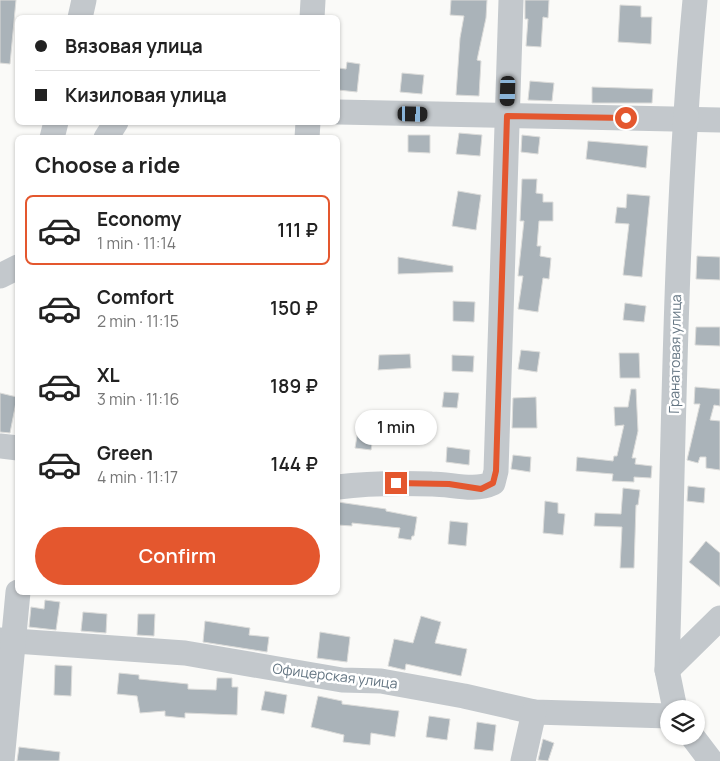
<!DOCTYPE html>
<meta charset="utf-8">
<style>
:root{--surface:#fff;--page:#f6f6f6;--text:#222;--muted:#767676;--line:#e0e0e0;--accent:#e4572e}
body{margin:0;font-family:Manrope,sans-serif;background:var(--page);color:var(--text);height:100vh;display:flex;flex-direction:column;font-size:19px;white-space:nowrap}
*{box-sizing:border-box;margin:0}
p{font-size:16px;color:var(--muted)}
.icon{flex:none;width:28px;height:28px;fill:none;stroke:currentColor;stroke-width:2;stroke-linecap:round;stroke-linejoin:round}
.map{position:relative;flex:1;overflow:hidden}
.panel{position:absolute;left:15px;top:135px;width:325px;height:460px;display:flex;flex-direction:column;background:var(--surface);border-radius:8px;box-shadow:0 1px 4px #0004}
.panel>*{flex:none}
.hud{position:absolute;left:15px;top:15px;width:325px;height:110px;border-radius:8px;box-shadow:0 1px 4px #0004;display:grid;align-content:center;height:110px;padding:0 20px;background:var(--surface)}
.buttons{position:absolute;left:660px;top:700px;display:grid;gap:10px}
.buttons a{display:grid;place-items:center;width:45px;height:45px;border-radius:50%;background:var(--surface);box-shadow:0 1px 4px #0004;font-size:25px}
.end{position:absolute;width:22px;height:22px;margin:-11px;border:6px solid #e4572e;background:#fff;box-shadow:0 0 0 2px #fff}
.from{border-radius:50%}
.bubble{position:absolute;height:35px;border-radius:18px;background:var(--surface);box-shadow:0 1px 4px #0004;font-size:16px;font-weight:600;line-height:35px;text-align:center}
.car{position:absolute;width:15px;height:30px;margin:-15px -8px;border-radius:6px;box-shadow:0 0 4px 1px #0007;background:linear-gradient(#222 24%,#8ab4d8 0 40%,#222 0 76%,#8ab4d8 0 86%,#222 0)}
.hud b{display:flex;align-items:center;gap:18px;height:48px;font-size:19px}
.hud b+b{border-top:1px solid var(--line)}
.hud i{width:12px;height:12px;background:var(--text)}
ul{padding:0;list-style:none}
li{display:flex;align-items:center;gap:15px;height:70px;margin:0 10px 8px;padding:0 10px;border:2px solid transparent;border-radius:8px}
li div{flex:1}
li b{display:block;font-size:19px}
li em{font-style:normal;font-weight:600}
li.on{border-color:var(--accent)}
li>.icon{width:45px;height:45px;stroke-width:1.5}
h2{padding:0 20px;font-size:22px;line-height:60px}
.primary-button{display:flex;gap:10px;margin-top:auto;padding:10px 20px}
.primary-button a{flex:1;height:58px;border-radius:30px;background:var(--accent);color:#fff;font-size:20px;font-weight:600;line-height:58px;text-align:center}
.map>svg:first-child{display:block}
.building{fill:#aab3b9;stroke:#dcdcda}
.lines{fill:none;stroke-linecap:round;stroke-linejoin:round}
.minor{stroke:#c3c8cc;stroke-width:25}
.route{stroke:#e4572e;stroke-width:6}
.labels{text-anchor:middle;stroke-width:5;stroke-linejoin:round;paint-order:stroke}
.street-label{font-size:14px;fill:#657683;stroke:#fff}
</style>
<div class="map">
<svg width="720" height="761" viewBox="0 0 720 761">
<rect width="100%" height="100%" fill="#fafaf8"/>
<g class="building">
<polygon points="0,0 16,0 10,64 0,63"/>
<polygon points="451,0 487,0 486,18 477,60 481,61 479,96 456,95 460,38 464,16 450,15"/>
<polygon points="525,0 549,0 548,18 543,17 541,47 526,46 528,19 525,19"/>
<polygon points="620,5 641,6 641,17 652,17 651,44 618,42"/>
<polygon points="347,62 360,64 357,92 338,90 338,68 346,69"/>
<polygon points="402,73 424,75 422,94 400,92"/>
<polygon points="530,81 554,83 552,101 528,100"/>
<polygon points="592,87 653,89 652,103 592,103"/>
<polygon points="459,133 482,135 480,156 456,154"/>
<polygon points="408,135 430,135 430,153 408,152"/>
<polygon points="522,135 540,137 538,154 521,152"/>
<polygon points="588,141 648,146 646,168 586,159"/>
<polygon points="522,179 537,179 536,193 543,194 543,202 553,202 553,221 539,221 537,246 541,246 540,256 551,258 549,279 543,278 538,312 518,309 523,276 518,276 524,221 520,221"/>
<polygon points="458,191 481,195 476,230 452,226"/>
<polygon points="627,194 650,196 642,277 623,275 629,224 615,223 617,207 626,208"/>
<polygon points="697,256 720,257 720,280 696,279"/>
<polygon points="398,257 453,266 453,272 398,274"/>
<polygon points="453,301 475,302 474,322 453,321"/>
<polygon points="625,303 646,306 644,322 623,320"/>
<polygon points="696,327 720,327 720,346 695,345"/>
<polygon points="521,350 540,352 537,372 518,369"/>
<polygon points="619,353 639,353 640,378 620,378"/>
<polygon points="410,354 411,368 378,370 379,355"/>
<polygon points="452,355 474,356 473,372 452,371"/>
<polygon points="695,387 720,389 720,406 714,405 710,420 720,421 720,470 706,468 706,457 700,457 698,463 687,460 700,404 694,404"/>
<polygon points="631,389 636,389 638,431 632,458 636,458 635,464 652,466 651,478 634,477 634,482 612,481 613,474 576,471 577,457 613,461 614,456 617,456 624,425 615,426 614,407 628,407"/>
<polygon points="444,392 459,393 457,408 442,407"/>
<polygon points="0,393 17,397 10,433 0,432"/>
<polygon points="536,397 537,428 512,428 513,398"/>
<polygon points="358,430 374,432 371,450 355,448"/>
<polygon points="447,447 470,450 469,465 446,462"/>
<polygon points="513,455 531,457 530,472 511,469"/>
<polygon points="688,486 705,488 704,503 687,501"/>
<polygon points="623,488 640,490 638,505 636,505 634,568 620,568 622,527 594,526 595,513 621,514"/>
<polygon points="545,501 558,503 558,513 565,514 563,535 543,533"/>
<polygon points="338,502 386,509 386,511 417,517 414,536 412,536 411,540 398,538 400,528 352,523 352,526 338,525"/>
<polygon points="450,521 468,523 466,546 448,544"/>
<polygon points="706,541 720,553 720,587 689,562"/>
<polygon points="45,600 60,602 56,630 29,627 31,607 44,609"/>
<polygon points="83,612 107,614 106,633 81,631"/>
<polygon points="138,614 155,614 154,636 137,635"/>
<polygon points="421,616 441,622 435,643 467,649 461,676 406,664 405,670 388,666 394,639 413,643"/>
<polygon points="205,621 250,628 249,635 269,637 267,652 203,642"/>
<polygon points="320,632 350,637 347,662 317,658"/>
<polygon points="55,665 72,666 71,696 54,695"/>
<polygon points="119,673 139,675 139,679 188,684 188,689 216,690 217,678 232,678 232,687 238,687 237,715 185,713 185,718 165,716 165,711 140,713 137,696 117,694"/>
<polygon points="265,691 287,695 284,714 261,710"/>
<polygon points="318,696 342,701 342,704 399,711 395,737 371,733 370,745 343,742 344,735 311,727"/>
<polygon points="429,716 450,719 447,740 426,737"/>
<polygon points="477,722 496,725 493,751 474,749"/>
<polygon points="543,739 554,743 548,761 538,760"/>
<polygon points="19,747 60,752 59,761 17,761"/>
</g>
<g class="lines">
<g class="minor">
<polyline points="80,18 84,0"/>
<polyline points="312,18 313,0"/>
<polyline points="338,112 720,120"/>
<polyline points="52,138 56,122"/>
<polyline points="106,138 116,122"/>
<polyline points="307,138 308,122"/>
<polyline points="0,276 18,267"/>
<polyline points="0,446 18,448"/>
<path d="M338 487C369 483 400 483 432 484 452 484 474 492 493 483L496 471 511 0"/>
<polyline points="0,640 185,653 342,680 381,681 464,696 534,712 669,716"/>
<polyline points="667,670 720,618"/>
<path d="M675 709 667 670C674 446 674 223 695 0"/>
<polyline points="692,736 711,761"/>
<polyline points="2,761 18,592"/>
<polyline points="523,761 534,712"/>
</g>
</g>
<g class="lines">
<polyline class="route" points="396,483 449,484 481,489 493,483 496,471 507,116 626,118"/>
</g>
<g class="labels">
<g class="street-label">
<text transform="translate(675 354) rotate(-89)" y="5">Гранатовая улица</text>
<text transform="translate(335 676) rotate(7)" y="5">Офицерская улица</text>
</g>
</g>
</svg>
<div class="buttons">
<a><svg class="icon" aria-label="layers" viewBox="0 0 24 24"><path d="M12 4l9 5-9 5-9-5zM3 14l9 5 9-5"/></svg></a>
</div>
<i class="end from" style="left:626px;top:118px"></i>
<i class="end" style="left:396px;top:483px"></i>
<div class="bubble" style="left:355px;top:410px;width:82px">1 min</div>
<i class="car" style="left:508px;top:91px;rotate:182deg"></i>
<i class="car" style="left:413px;top:114px;rotate:91deg"></i>
<div class="hud">
<b><i class="from"></i>Вязовая улица</b>
<b><i></i>Кизиловая улица</b>
</div>
<section class="panel">
<h2>Choose a ride</h2>
<ul>
<li class="on"><svg class="icon" aria-label="car" viewBox="0 0 24 24"><path d="M5 17H2v-5l4-1 3-4h7l3 4 3 1v5h-3M9 17h6M6 11h13"/><circle cx="7" cy="17" r="2"/><circle cx="17" cy="17" r="2"/></svg><div><b>Economy</b><p>1 min · 11:14</p></div><em>111 ₽</em></li>
<li><svg class="icon" aria-label="car" viewBox="0 0 24 24"><path d="M5 17H2v-5l4-1 3-4h7l3 4 3 1v5h-3M9 17h6M6 11h13"/><circle cx="7" cy="17" r="2"/><circle cx="17" cy="17" r="2"/></svg><div><b>Comfort</b><p>2 min · 11:15</p></div><em>150 ₽</em></li>
<li><svg class="icon" aria-label="car" viewBox="0 0 24 24"><path d="M5 17H2v-5l4-1 3-4h7l3 4 3 1v5h-3M9 17h6M6 11h13"/><circle cx="7" cy="17" r="2"/><circle cx="17" cy="17" r="2"/></svg><div><b>XL</b><p>3 min · 11:16</p></div><em>189 ₽</em></li>
<li><svg class="icon" aria-label="car" viewBox="0 0 24 24"><path d="M5 17H2v-5l4-1 3-4h7l3 4 3 1v5h-3M9 17h6M6 11h13"/><circle cx="7" cy="17" r="2"/><circle cx="17" cy="17" r="2"/></svg><div><b>Green</b><p>4 min · 11:17</p></div><em>144 ₽</em></li>
</ul>
<div class="primary-button"><a>Confirm</a></div>
</section>
</div>
